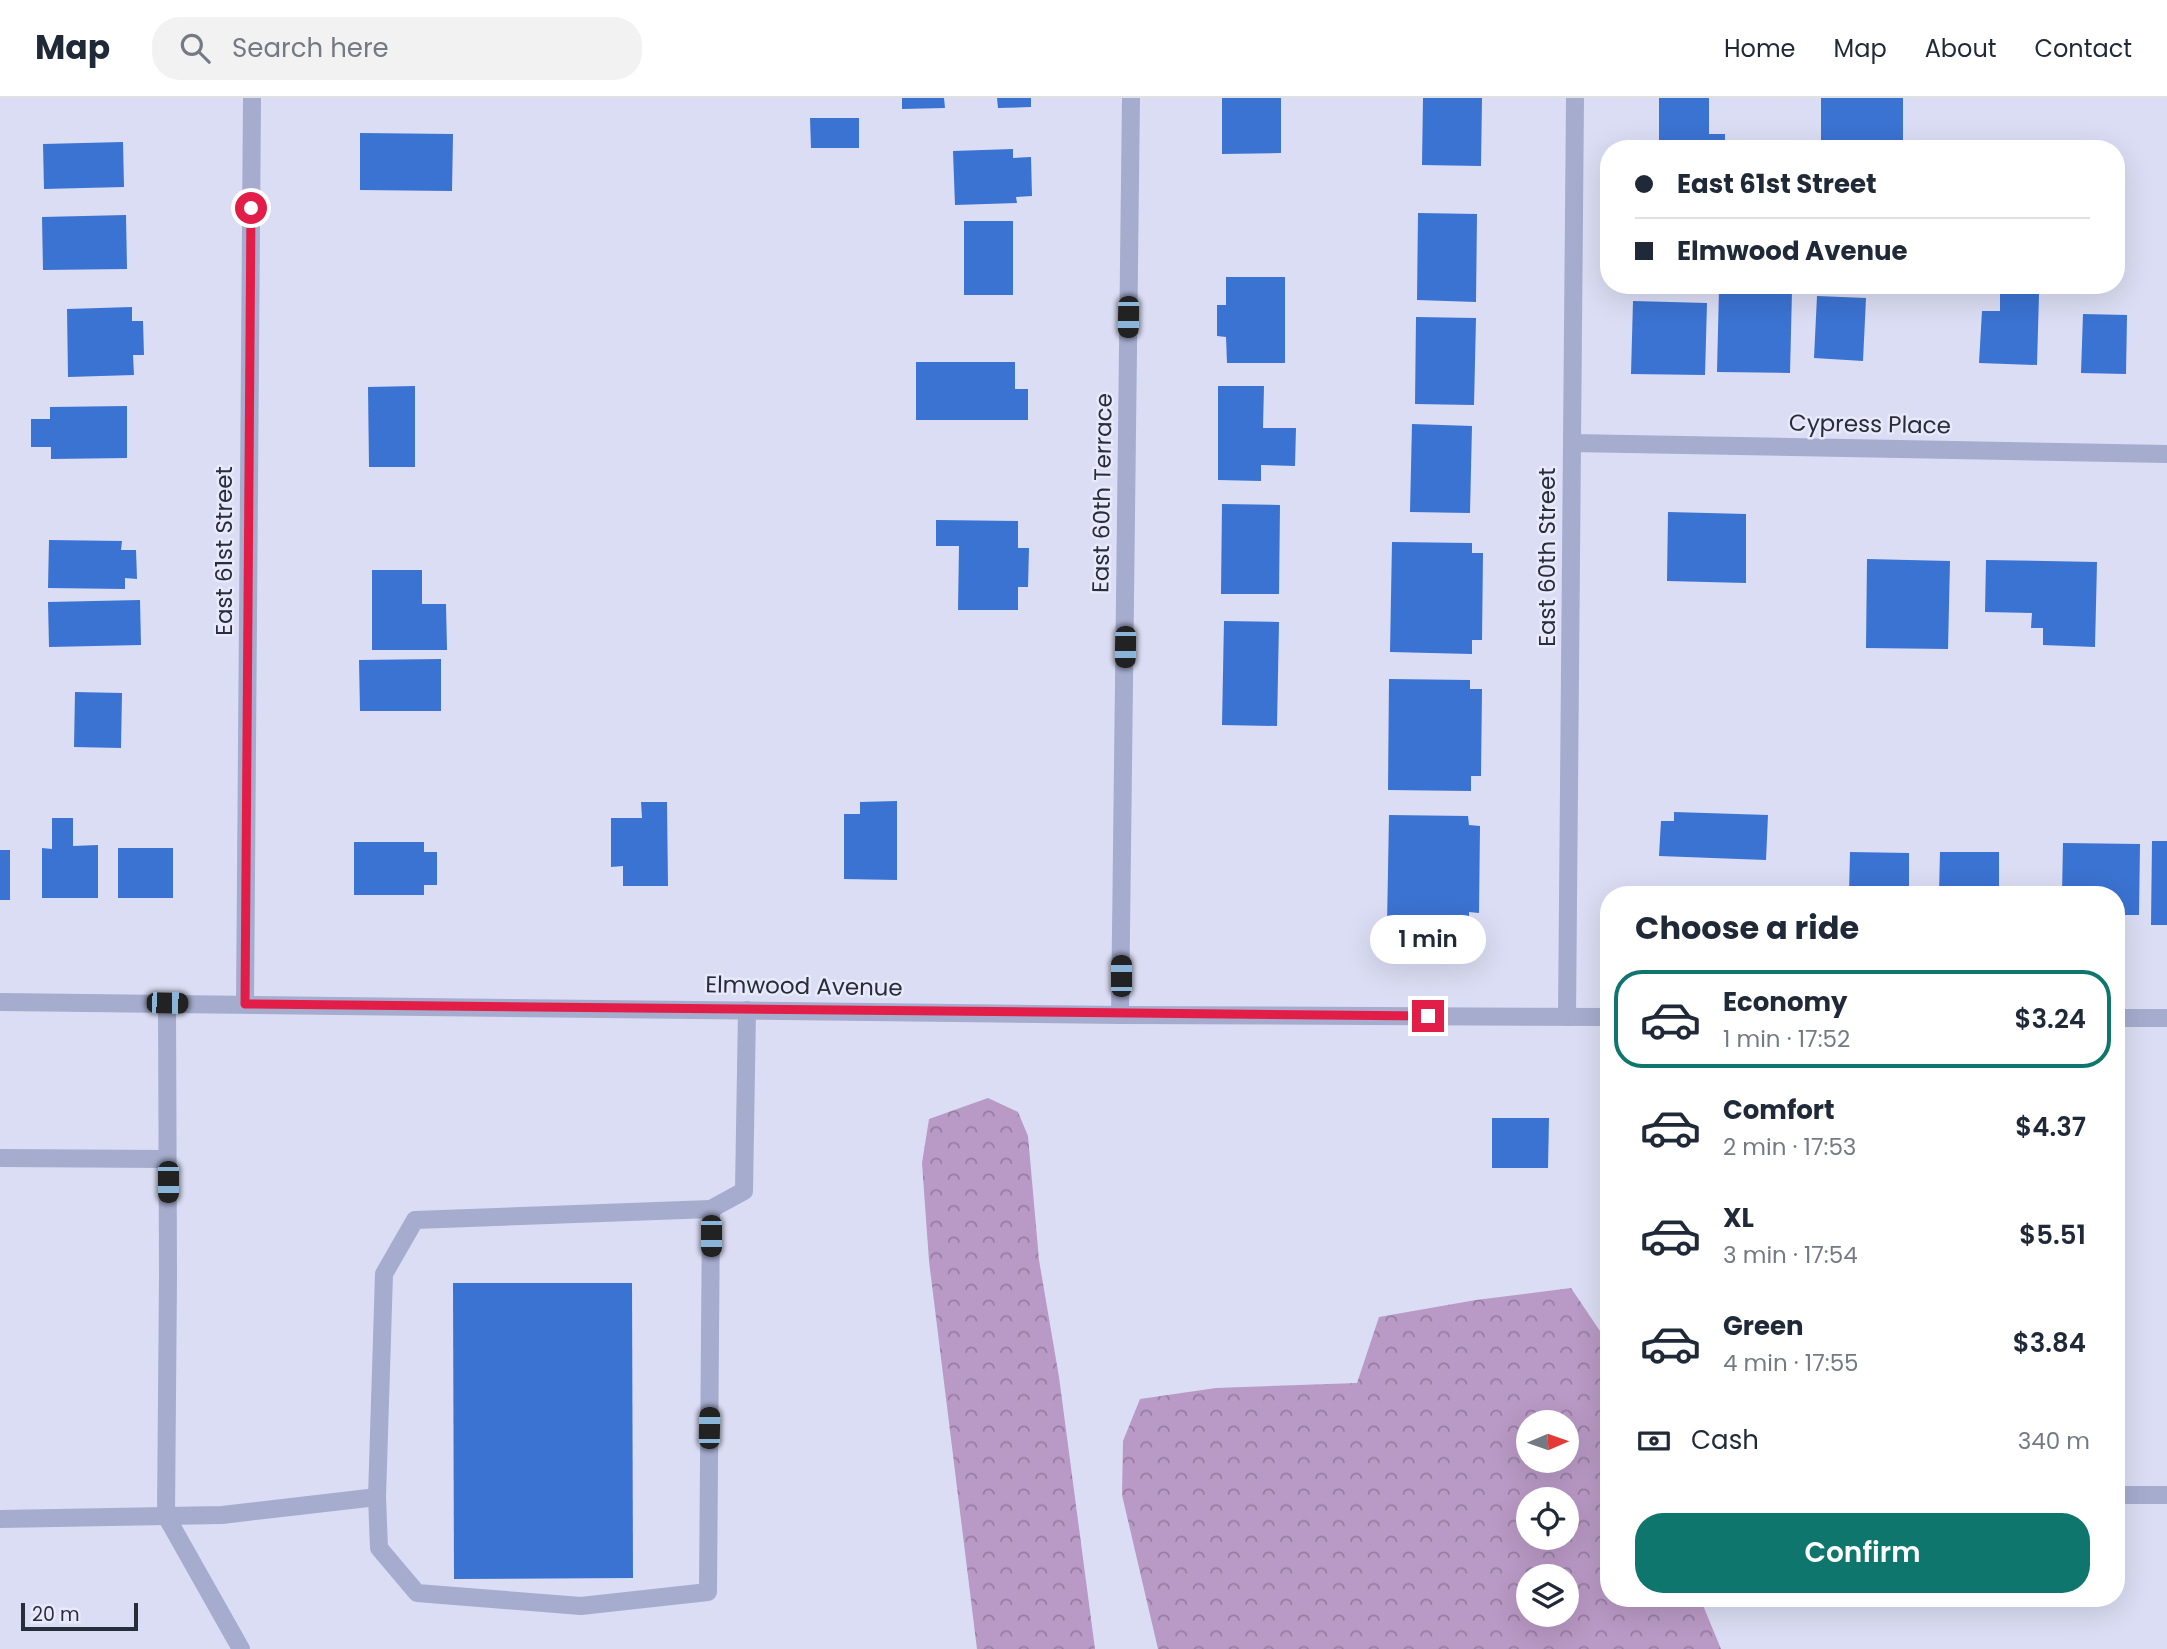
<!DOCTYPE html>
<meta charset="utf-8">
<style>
:root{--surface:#fff;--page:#f2f2f3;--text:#1f2937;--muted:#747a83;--line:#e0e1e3;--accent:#0f766e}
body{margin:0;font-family:Poppins,sans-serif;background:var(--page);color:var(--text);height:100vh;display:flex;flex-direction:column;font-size:26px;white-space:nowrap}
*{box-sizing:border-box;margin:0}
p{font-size:23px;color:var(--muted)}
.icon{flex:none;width:38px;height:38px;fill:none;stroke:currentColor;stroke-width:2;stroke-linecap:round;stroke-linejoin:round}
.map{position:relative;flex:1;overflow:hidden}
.side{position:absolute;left:1600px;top:788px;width:525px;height:721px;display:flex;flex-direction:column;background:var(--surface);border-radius:28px;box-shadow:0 7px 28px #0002}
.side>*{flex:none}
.banner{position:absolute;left:1600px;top:42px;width:525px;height:154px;border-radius:28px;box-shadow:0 7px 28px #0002;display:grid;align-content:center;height:154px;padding:0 35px;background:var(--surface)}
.needle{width:46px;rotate:88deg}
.fabs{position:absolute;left:1516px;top:1312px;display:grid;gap:14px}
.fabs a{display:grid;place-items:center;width:63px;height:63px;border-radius:50%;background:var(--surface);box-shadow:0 7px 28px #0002;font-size:35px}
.scale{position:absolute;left:21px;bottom:18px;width:117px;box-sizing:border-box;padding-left:7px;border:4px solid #272d39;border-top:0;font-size:19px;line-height:24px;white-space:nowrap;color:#272d39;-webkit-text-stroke:5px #e8e9fb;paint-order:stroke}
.end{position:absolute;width:32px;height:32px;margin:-16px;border:9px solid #e11d48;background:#fff;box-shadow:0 0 0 4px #fff}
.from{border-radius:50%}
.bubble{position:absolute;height:49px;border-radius:24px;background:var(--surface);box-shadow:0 7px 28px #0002;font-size:23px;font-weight:600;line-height:49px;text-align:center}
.car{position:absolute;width:21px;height:42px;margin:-21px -10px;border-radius:9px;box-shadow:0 0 5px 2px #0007;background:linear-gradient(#222 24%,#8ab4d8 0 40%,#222 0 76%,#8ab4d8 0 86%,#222 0)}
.banner b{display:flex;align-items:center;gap:24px;height:66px;font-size:26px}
.banner b+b{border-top:2px solid var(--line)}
.banner i{width:18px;height:18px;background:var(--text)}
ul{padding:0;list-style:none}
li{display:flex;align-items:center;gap:21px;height:98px;margin:0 14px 10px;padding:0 21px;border:4px solid transparent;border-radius:28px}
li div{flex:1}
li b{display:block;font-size:26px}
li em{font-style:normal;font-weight:600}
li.active{border-color:var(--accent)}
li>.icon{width:63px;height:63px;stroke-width:1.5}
h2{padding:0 35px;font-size:32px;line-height:84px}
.pay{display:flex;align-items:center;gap:18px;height:77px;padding:0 35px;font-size:26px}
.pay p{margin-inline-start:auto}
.action{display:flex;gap:14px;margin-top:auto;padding:14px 35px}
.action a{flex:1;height:80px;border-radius:28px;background:var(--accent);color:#fff;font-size:28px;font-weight:600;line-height:80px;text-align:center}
header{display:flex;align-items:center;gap:42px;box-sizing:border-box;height:98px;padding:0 35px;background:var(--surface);border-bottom:2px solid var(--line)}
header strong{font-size:33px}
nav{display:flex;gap:38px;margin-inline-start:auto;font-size:24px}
.search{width:490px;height:63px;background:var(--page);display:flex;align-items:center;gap:18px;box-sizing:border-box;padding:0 24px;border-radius:28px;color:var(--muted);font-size:26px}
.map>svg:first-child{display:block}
.forest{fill:url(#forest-crowns);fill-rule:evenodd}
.building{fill:#3b73d2}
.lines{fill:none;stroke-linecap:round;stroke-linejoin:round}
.minor{stroke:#a5acce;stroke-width:18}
.route{stroke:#e11d48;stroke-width:9}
.labels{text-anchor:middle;stroke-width:5;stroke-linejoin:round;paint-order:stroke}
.street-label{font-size:23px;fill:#272d39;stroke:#e8e9fb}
</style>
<header>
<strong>Map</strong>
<div class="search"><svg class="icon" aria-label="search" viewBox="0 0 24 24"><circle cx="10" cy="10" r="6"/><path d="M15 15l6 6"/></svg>Search here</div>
<nav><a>Home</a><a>Map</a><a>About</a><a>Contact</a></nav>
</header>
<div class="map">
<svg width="2167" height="1551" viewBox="0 0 2167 1551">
<defs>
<pattern id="forest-crowns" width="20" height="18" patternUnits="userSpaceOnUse" patternTransform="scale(1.75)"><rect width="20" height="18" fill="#b999c5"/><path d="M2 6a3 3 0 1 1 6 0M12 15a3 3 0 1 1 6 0" fill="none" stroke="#967da1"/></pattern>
</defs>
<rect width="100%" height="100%" fill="#dbddf4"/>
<g class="forest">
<polygon points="988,1000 1018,1014 1028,1038 1039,1162 1059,1279 1095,1551 977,1551 929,1163 922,1065 929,1021"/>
<path d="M1571 1190 1600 1233 1608 1295V1500H1700L1721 1551H1158L1122 1397 1123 1343 1140 1301 1216 1290 1357 1285 1379 1219 1476 1202ZM1528 1325H1566V1363H1528ZM1528 1402H1566V1440H1528ZM1528 1479H1566V1517H1528Z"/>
</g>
<g class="building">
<polygon points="902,0 944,0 945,10 902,11"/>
<polygon points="997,0 1031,0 1031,9 998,10"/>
<polygon points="1222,0 1281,0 1281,55 1222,56"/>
<polygon points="1423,0 1482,0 1481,68 1422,67"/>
<polygon points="1659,0 1709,0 1709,36 1725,36 1725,51 1659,51"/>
<rect x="1821" y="0" width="82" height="43"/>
<polygon points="810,20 859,20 859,50 811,50"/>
<polygon points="360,35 453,36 452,93 360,92"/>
<polygon points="123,44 124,89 44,91 43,46"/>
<polygon points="1013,51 1013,60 1031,59 1032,98 1016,99 1017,105 955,107 953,53"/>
<polygon points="1418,115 1477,116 1476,204 1417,202"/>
<polygon points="126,117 127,171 43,172 42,119"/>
<rect x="964" y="123" width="49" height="74"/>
<polygon points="1226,179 1285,179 1285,265 1227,265 1226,239 1217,238 1217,207 1226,207"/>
<polygon points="1719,191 1792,193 1790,275 1717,274"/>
<polygon points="2000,195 2039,196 2037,267 1979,265 1982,213 2000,213"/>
<polygon points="1817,198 1866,200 1863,263 1814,260"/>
<polygon points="1633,203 1707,205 1705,277 1631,276"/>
<polygon points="132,209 132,223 143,223 144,257 133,257 134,277 68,279 67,211"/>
<polygon points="2083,216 2127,217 2126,276 2081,275"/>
<polygon points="1416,219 1476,220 1474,307 1415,306"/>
<polygon points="916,264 1015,264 1015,291 1028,291 1028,322 916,322"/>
<polygon points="415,288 415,369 369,369 368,289"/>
<polygon points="1218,288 1264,288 1263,330 1296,330 1295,368 1261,367 1261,383 1218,382"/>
<polygon points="127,308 127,360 51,361 51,349 31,349 31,321 50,321 50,309"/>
<polygon points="1412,326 1472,328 1470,415 1410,414"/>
<polygon points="1222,406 1280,407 1279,496 1221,496"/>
<polygon points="1668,414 1746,416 1746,485 1667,483"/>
<polygon points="936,422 1018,423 1018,450 1029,450 1028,489 1018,489 1018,512 958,512 959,448 936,448"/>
<polygon points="49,442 122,443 121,452 136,452 137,481 125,480 125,491 48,490"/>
<polygon points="1392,444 1472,445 1472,455 1483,455 1482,542 1472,542 1472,556 1390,554"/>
<polygon points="1867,461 1950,463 1948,551 1866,550"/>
<polygon points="1986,462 2097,464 2095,549 2043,547 2043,530 2031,530 2032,515 1985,514"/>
<polygon points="372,472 422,472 422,506 446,506 447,552 372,552"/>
<polygon points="140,502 141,547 49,549 48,504"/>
<polygon points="1224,523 1279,524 1277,628 1222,627"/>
<polygon points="441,561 441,613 360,613 359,562"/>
<polygon points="1389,581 1470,582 1470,591 1482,591 1481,678 1471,678 1471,693 1388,692"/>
<polygon points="75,594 122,595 121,650 74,649"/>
<polygon points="897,703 897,782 844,781 844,716 860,716 860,704"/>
<polygon points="641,704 667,704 668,788 623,788 623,768 611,769 611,720 642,720"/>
<polygon points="1674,714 1768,717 1766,762 1659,758 1661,723 1674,723"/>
<polygon points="1389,717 1468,718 1469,727 1480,728 1479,815 1469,814 1469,829 1387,827"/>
<polygon points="52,720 73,720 73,748 98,747 98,800 42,800 42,750 52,751"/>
<polygon points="2152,743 2167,743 2167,827 2151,827"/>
<polygon points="354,744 424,744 424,754 437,754 437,787 424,787 424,797 354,797"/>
<polygon points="2063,745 2140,746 2139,817 2116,817 2116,796 2062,796"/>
<rect x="118" y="750" width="55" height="50"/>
<rect x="0" y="752" width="10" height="50"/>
<polygon points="1850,754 1909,755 1909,796 1849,796"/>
<polygon points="1940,754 1999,754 1999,796 1939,796"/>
<polygon points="1492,1020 1549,1020 1548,1070 1492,1070"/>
<polygon points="453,1185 632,1185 633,1480 454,1481"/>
</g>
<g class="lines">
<g class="minor">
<polyline points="1572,345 2167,356"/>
<polyline points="0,904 1120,917 1608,919"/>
<polyline points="167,905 168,1178 166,1418 241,1551"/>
<polyline points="245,906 252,0"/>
<polyline points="1120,917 1131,0"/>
<polyline points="1567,919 1575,0"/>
<polyline points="2116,920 2167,920"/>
<polyline points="0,1060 167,1061"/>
<polygon points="711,1111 708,1494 581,1508 417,1495 379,1450 377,1399 384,1176 415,1122"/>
<polyline points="711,1111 744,1093 747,912"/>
<polyline points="2116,1397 2167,1397"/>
<polyline points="0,1421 222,1417 377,1399"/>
</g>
</g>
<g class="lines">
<polyline class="route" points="251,110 245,906 1428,918"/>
</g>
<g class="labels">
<g class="street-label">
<text transform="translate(1870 326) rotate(1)" y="8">Cypress Place</text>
<text transform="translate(1102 395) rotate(-89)" y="8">East 60th Terrace</text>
<text transform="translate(224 453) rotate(-90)" y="8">East 61st Street</text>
<text transform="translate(1547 459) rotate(-90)" y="8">East 60th Street</text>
<text transform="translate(804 888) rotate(1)" y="8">Elmwood Avenue</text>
</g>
</g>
</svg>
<div class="fabs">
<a><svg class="needle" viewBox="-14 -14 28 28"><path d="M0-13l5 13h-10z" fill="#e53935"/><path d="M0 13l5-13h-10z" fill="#747a83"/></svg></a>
<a><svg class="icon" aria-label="locate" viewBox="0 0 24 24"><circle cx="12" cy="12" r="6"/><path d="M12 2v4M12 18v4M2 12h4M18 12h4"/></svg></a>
<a><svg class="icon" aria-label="layers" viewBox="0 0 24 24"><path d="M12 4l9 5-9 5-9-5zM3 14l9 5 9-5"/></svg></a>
</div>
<div class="scale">20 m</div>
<i class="end from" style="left:251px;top:110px"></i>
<i class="end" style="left:1428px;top:918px"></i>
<div class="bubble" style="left:1370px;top:817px;width:116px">1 min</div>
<i class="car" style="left:1128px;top:219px;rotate:181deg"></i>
<i class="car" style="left:1125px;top:549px;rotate:181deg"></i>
<i class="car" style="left:1121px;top:878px;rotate:0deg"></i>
<i class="car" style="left:167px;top:905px;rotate:91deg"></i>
<i class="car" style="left:168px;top:1084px;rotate:180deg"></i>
<i class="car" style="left:711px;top:1138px;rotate:180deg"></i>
<i class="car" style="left:709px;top:1330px;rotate:1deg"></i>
<div class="banner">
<b><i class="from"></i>East 61st Street</b>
<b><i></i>Elmwood Avenue</b>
</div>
<section class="side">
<h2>Choose a ride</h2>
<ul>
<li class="active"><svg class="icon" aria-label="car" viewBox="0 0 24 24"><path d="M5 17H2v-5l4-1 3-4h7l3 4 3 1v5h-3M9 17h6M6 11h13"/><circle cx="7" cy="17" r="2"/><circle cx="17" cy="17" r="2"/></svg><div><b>Economy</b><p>1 min · 17:52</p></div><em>$3.24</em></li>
<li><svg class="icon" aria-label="car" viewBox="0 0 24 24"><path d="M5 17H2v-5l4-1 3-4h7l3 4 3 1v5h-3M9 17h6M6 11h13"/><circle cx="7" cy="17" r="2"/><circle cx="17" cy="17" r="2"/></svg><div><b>Comfort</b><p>2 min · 17:53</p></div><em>$4.37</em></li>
<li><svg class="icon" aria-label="car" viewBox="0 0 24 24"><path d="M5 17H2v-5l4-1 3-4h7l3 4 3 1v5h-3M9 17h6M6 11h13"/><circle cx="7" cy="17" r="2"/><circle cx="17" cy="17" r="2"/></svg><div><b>XL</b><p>3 min · 17:54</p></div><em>$5.51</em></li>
<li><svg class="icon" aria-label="car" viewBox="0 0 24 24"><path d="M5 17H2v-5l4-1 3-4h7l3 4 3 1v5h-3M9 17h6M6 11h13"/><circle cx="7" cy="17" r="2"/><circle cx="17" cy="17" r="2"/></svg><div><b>Green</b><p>4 min · 17:55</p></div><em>$3.84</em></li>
</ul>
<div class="pay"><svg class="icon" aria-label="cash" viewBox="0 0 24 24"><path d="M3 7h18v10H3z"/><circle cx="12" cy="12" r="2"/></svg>Cash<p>340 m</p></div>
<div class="action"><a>Confirm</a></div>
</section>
</div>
